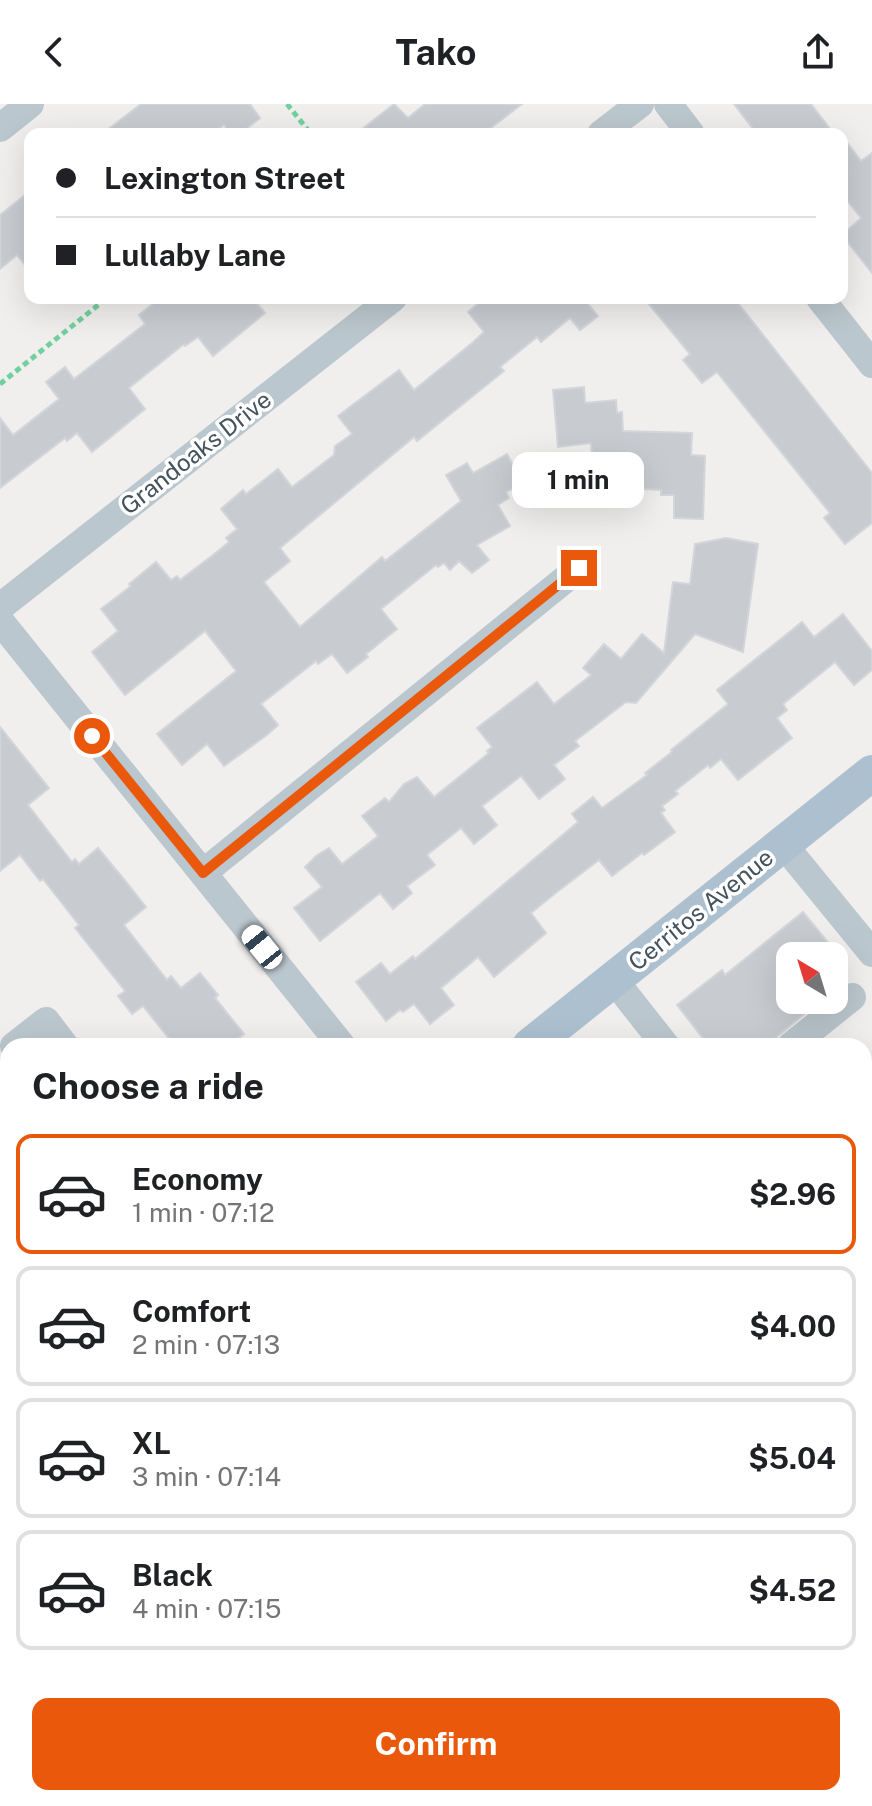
<!DOCTYPE html>
<meta charset="utf-8">
<style>
:root{--surface:#fff;--page:#f2f2f2;--text:#202124;--muted:#757577;--line:#e0e0e0;--accent:#ea580c}
body{margin:0;font-family:"Public Sans",sans-serif;background:var(--page);color:var(--text);height:100vh;display:flex;flex-direction:column;font-size:30px;white-space:nowrap}
*{box-sizing:border-box;margin:0}
p{font-size:26px;color:var(--muted)}
.icon{flex:none;width:44px;height:44px;fill:none;stroke:currentColor;stroke-width:2;stroke-linecap:round;stroke-linejoin:round}
.map{position:relative;flex:1;overflow:hidden}
.side{position:absolute;left:0px;top:934px;width:872px;height:768px;display:flex;flex-direction:column;background:var(--surface);border-radius:24px 24px 0 0;box-shadow:0 8px 32px #0002}
.side>*{flex:none}
.guide{position:absolute;left:24px;top:24px;width:824px;height:176px;border-radius:16px;box-shadow:0 8px 32px #0002;display:grid;align-content:center;height:176px;padding:0 32px;background:var(--surface)}
.needle{width:52px;rotate:322deg}
.buttons{position:absolute;left:776px;top:838px;display:grid;gap:16px}
.buttons a{display:grid;place-items:center;width:72px;height:72px;border-radius:16px;background:var(--surface);box-shadow:0 8px 32px #0002;font-size:40px}
.end{position:absolute;width:36px;height:36px;margin:-18px;border:10px solid #ea580c;background:#fff;box-shadow:0 0 0 4px #fff}
.from{border-radius:50%}
.bubble{position:absolute;height:56px;border-radius:16px;background:var(--surface);box-shadow:0 8px 32px #0002;font-size:26px;font-weight:700;line-height:56px;text-align:center}
.car{position:absolute;width:24px;height:48px;margin:-24px -12px;border-radius:10px;box-shadow:0 0 6px 2px #0007;background:linear-gradient(#fff 24%,#345 0 40%,#fff 0 76%,#345 0 86%,#fff 0)}
.guide b{display:flex;align-items:center;gap:28px;height:76px;font-size:30px}
.guide b+b{border-top:2px solid var(--line)}
.guide i{width:20px;height:20px;background:var(--text)}
ul{padding:0;list-style:none}
li{display:flex;align-items:center;gap:24px;height:120px;margin:0 16px 12px;padding:0 16px;border:4px solid var(--line);border-radius:16px}
li div{flex:1}
li b{display:block;font-size:30px}
li em{font-style:normal;font-weight:700}
li.selected{border-color:var(--accent)}
li>.icon{width:72px;height:72px;stroke-width:1.5}
h2{padding:0 32px;font-size:36px;line-height:96px}
.cta{display:flex;gap:16px;margin-top:auto;padding:16px 32px}
.cta a{flex:1;height:92px;border-radius:16px;background:var(--accent);color:#fff;font-size:32px;font-weight:700;line-height:92px;text-align:center}
header{display:flex;justify-content:space-between;align-items:center;height:104px;padding:0 32px;background:var(--surface);font-size:36px;font-weight:700}
.map>svg:first-child{display:block}
.building{fill:#c8ccd1;stroke:#d2d5da;stroke-width:2}
.lines{fill:none;stroke-linecap:round;stroke-linejoin:round}
.path{stroke:#70d19c;stroke-width:5;stroke-dasharray:6 4;stroke-linecap:butt}
.minor{stroke:#bbc7ce;stroke-width:28}
.major{stroke:#acc0cf;stroke-width:36}
.route{stroke:#ea580c;stroke-width:10}
.labels{text-anchor:middle;stroke-width:7;stroke-linejoin:round;paint-order:stroke}
.street-label{font-size:24px;fill:#45535d;stroke:#fff}
</style>
<header><svg class="icon" aria-label="back" viewBox="0 0 24 24"><path d="M15 5l-7 7 7 7"/></svg>Tako<svg class="icon" aria-label="share" viewBox="0 0 24 24"><path d="M12 15V3M7 8l5-5 5 5M5 13v7h14v-7"/></svg></header>
<div class="map">
<svg width="872" height="1702" viewBox="0 0 872 1702">
<rect width="100%" height="100%" fill="#f1eeee"/>
<g class="building">
<polygon points="141,0 250,0 260,14 240,30 231,30 224,21 212,30 102,30"/>
<polygon points="394,0 408,14 425,0 522,0 483,30 356,30"/>
<polygon points="734,0 811,0 834,30 757,30"/>
<polygon points="842,32 861,57 872,49 872,169 842,131 861,114 842,90"/>
<polygon points="30,87 30,167 17,151 0,165 0,111"/>
<polygon points="160,194 252,194 265,209 213,252 198,233 185,242 184,240 129,284 145,305 92,348 77,329 67,337 65,334 0,384 0,314 13,331 59,295 46,278 65,263 74,275 145,220 139,211"/>
<polygon points="485,194 595,194 588,200 598,212 580,226 570,214 541,238 537,233 500,263 504,267 417,337 414,333 280,444 290,457 264,478 300,523 382,453 385,457 461,397 446,371 467,359 473,369 507,350 523,379 506,388 509,394 498,401 510,422 477,441 489,456 472,469 459,457 450,466 444,459 438,463 436,461 381,505 397,525 366,550 368,553 347,569 332,550 318,560 316,557 261,600 278,621 267,631 224,662 207,640 182,661 157,630 236,567 205,527 125,591 92,548 118,527 101,505 131,482 129,480 156,458 171,476 177,472 180,476 213,451 229,438 226,434 237,425 221,405 243,386 246,390 278,365 292,383 334,351 335,342 352,330 338,312 399,266 414,286 472,239 484,228 468,208"/>
<polygon points="644,194 734,194 872,369 872,419 845,440 824,414 830,409 717,268 702,279 683,256 690,250"/>
<polygon points="584,283 585,299 616,296 617,309 622,308 623,327 692,329 691,351 705,352 703,415 674,414 674,391 661,391 661,386 643,385 643,361 593,366 591,339 558,343 553,286"/>
<polygon points="726,434 758,440 743,548 695,530 636,599 626,598 575,637 579,642 554,661 565,675 539,695 521,672 482,702 497,721 474,740 461,724 427,751 435,761 407,782 412,789 393,805 380,789 320,837 294,804 322,783 305,763 316,752 329,744 342,760 378,732 362,712 385,694 389,698 404,680 417,673 434,693 489,649 487,647 492,643 477,624 537,578 554,600 591,571 583,564 604,540 621,555 642,530 664,549 673,478 690,480 695,440"/>
<polygon points="843,510 872,547 872,566 854,581 835,558 783,600 787,606 777,614 792,634 738,676 721,655 710,664 708,661 675,687 678,690 662,702 665,706 661,709 675,728 644,751 642,749 612,772 599,756 557,788 531,809 546,829 494,873 478,853 441,884 454,901 430,920 414,900 403,908 400,906 386,917 356,878 381,859 390,870 413,852 415,855 578,718 572,710 593,693 602,704 647,671 645,669 672,648 671,646 728,600 717,586 802,518 814,533"/>
<polygon points="0,623 49,684 28,701 72,758 75,755 79,760 98,744 127,779 146,803 124,821 167,876 171,872 181,884 200,869 218,891 215,894 244,930 228,942 175,942 143,902 132,910 118,892 125,887 75,824 79,821 43,775 40,777 20,751 0,767"/>
<polygon points="803,808 839,852 790,852 790,896 821,896 766,942 709,942 677,901 722,866 725,871"/>
</g>
<g class="lines">
<g class="path">
<polyline points="287,0 311,30"/>
<polyline points="0,280 107,194"/>
</g>
<g class="minor">
<polyline points="668,0 691,30"/>
<polyline points="0,24 30,0"/>
<polyline points="601,30 640,0"/>
<polyline points="820,194 872,260"/>
<polyline points="0,503 393,194"/>
<polyline points="0,517 342,942"/>
<polyline points="783,740 872,849"/>
<polyline points="203,769 579,464"/>
<polyline points="614,876 666,942"/>
<polyline points="14,942 46,917 65,942"/>
<polyline points="791,942 852,893"/>
<polyline points="0,1168 8,1178"/>
<polyline points="864,1195 872,1205"/>
<polyline points="0,1393 8,1403"/>
<polyline points="0,1482 8,1492"/>
<polyline points="0,1562 8,1556"/>
<polyline points="165,1694 172,1702"/>
<polyline points="243,1694 250,1702"/>
<polyline points="726,1694 733,1702"/>
</g>
<g class="major">
<polyline points="530,942 872,669"/>
<polyline points="0,1364 8,1358"/>
</g>
</g>
<g class="lines">
<polyline class="route" points="92,632 203,769 579,464"/>
</g>
<g class="labels">
<g class="street-label">
<text transform="translate(196 349) rotate(-38)" y="8">Grandoaks Drive</text>
<text transform="translate(701 806) rotate(-39)" y="8">Cerritos Avenue</text>
</g>
</g>
</svg>
<div class="buttons">
<a><svg class="needle" viewBox="-14 -14 28 28"><path d="M0-13l5 13h-10z" fill="#e53935"/><path d="M0 13l5-13h-10z" fill="#757577"/></svg></a>
</div>
<i class="end from" style="left:92px;top:632px"></i>
<i class="end" style="left:579px;top:464px"></i>
<div class="bubble" style="left:512px;top:348px;width:132px">1 min</div>
<i class="car" style="left:262px;top:843px;rotate:321deg"></i>
<div class="guide">
<b><i class="from"></i>Lexington Street</b>
<b><i></i>Lullaby Lane</b>
</div>
<section class="side">
<h2>Choose a ride</h2>
<ul>
<li class="selected"><svg class="icon" aria-label="car" viewBox="0 0 24 24"><path d="M5 17H2v-5l4-1 3-4h7l3 4 3 1v5h-3M9 17h6M6 11h13"/><circle cx="7" cy="17" r="2"/><circle cx="17" cy="17" r="2"/></svg><div><b>Economy</b><p>1 min · 07:12</p></div><em>$2.96</em></li>
<li><svg class="icon" aria-label="car" viewBox="0 0 24 24"><path d="M5 17H2v-5l4-1 3-4h7l3 4 3 1v5h-3M9 17h6M6 11h13"/><circle cx="7" cy="17" r="2"/><circle cx="17" cy="17" r="2"/></svg><div><b>Comfort</b><p>2 min · 07:13</p></div><em>$4.00</em></li>
<li><svg class="icon" aria-label="car" viewBox="0 0 24 24"><path d="M5 17H2v-5l4-1 3-4h7l3 4 3 1v5h-3M9 17h6M6 11h13"/><circle cx="7" cy="17" r="2"/><circle cx="17" cy="17" r="2"/></svg><div><b>XL</b><p>3 min · 07:14</p></div><em>$5.04</em></li>
<li><svg class="icon" aria-label="car" viewBox="0 0 24 24"><path d="M5 17H2v-5l4-1 3-4h7l3 4 3 1v5h-3M9 17h6M6 11h13"/><circle cx="7" cy="17" r="2"/><circle cx="17" cy="17" r="2"/></svg><div><b>Black</b><p>4 min · 07:15</p></div><em>$4.52</em></li>
</ul>
<div class="cta"><a>Confirm</a></div>
</section>
</div>
